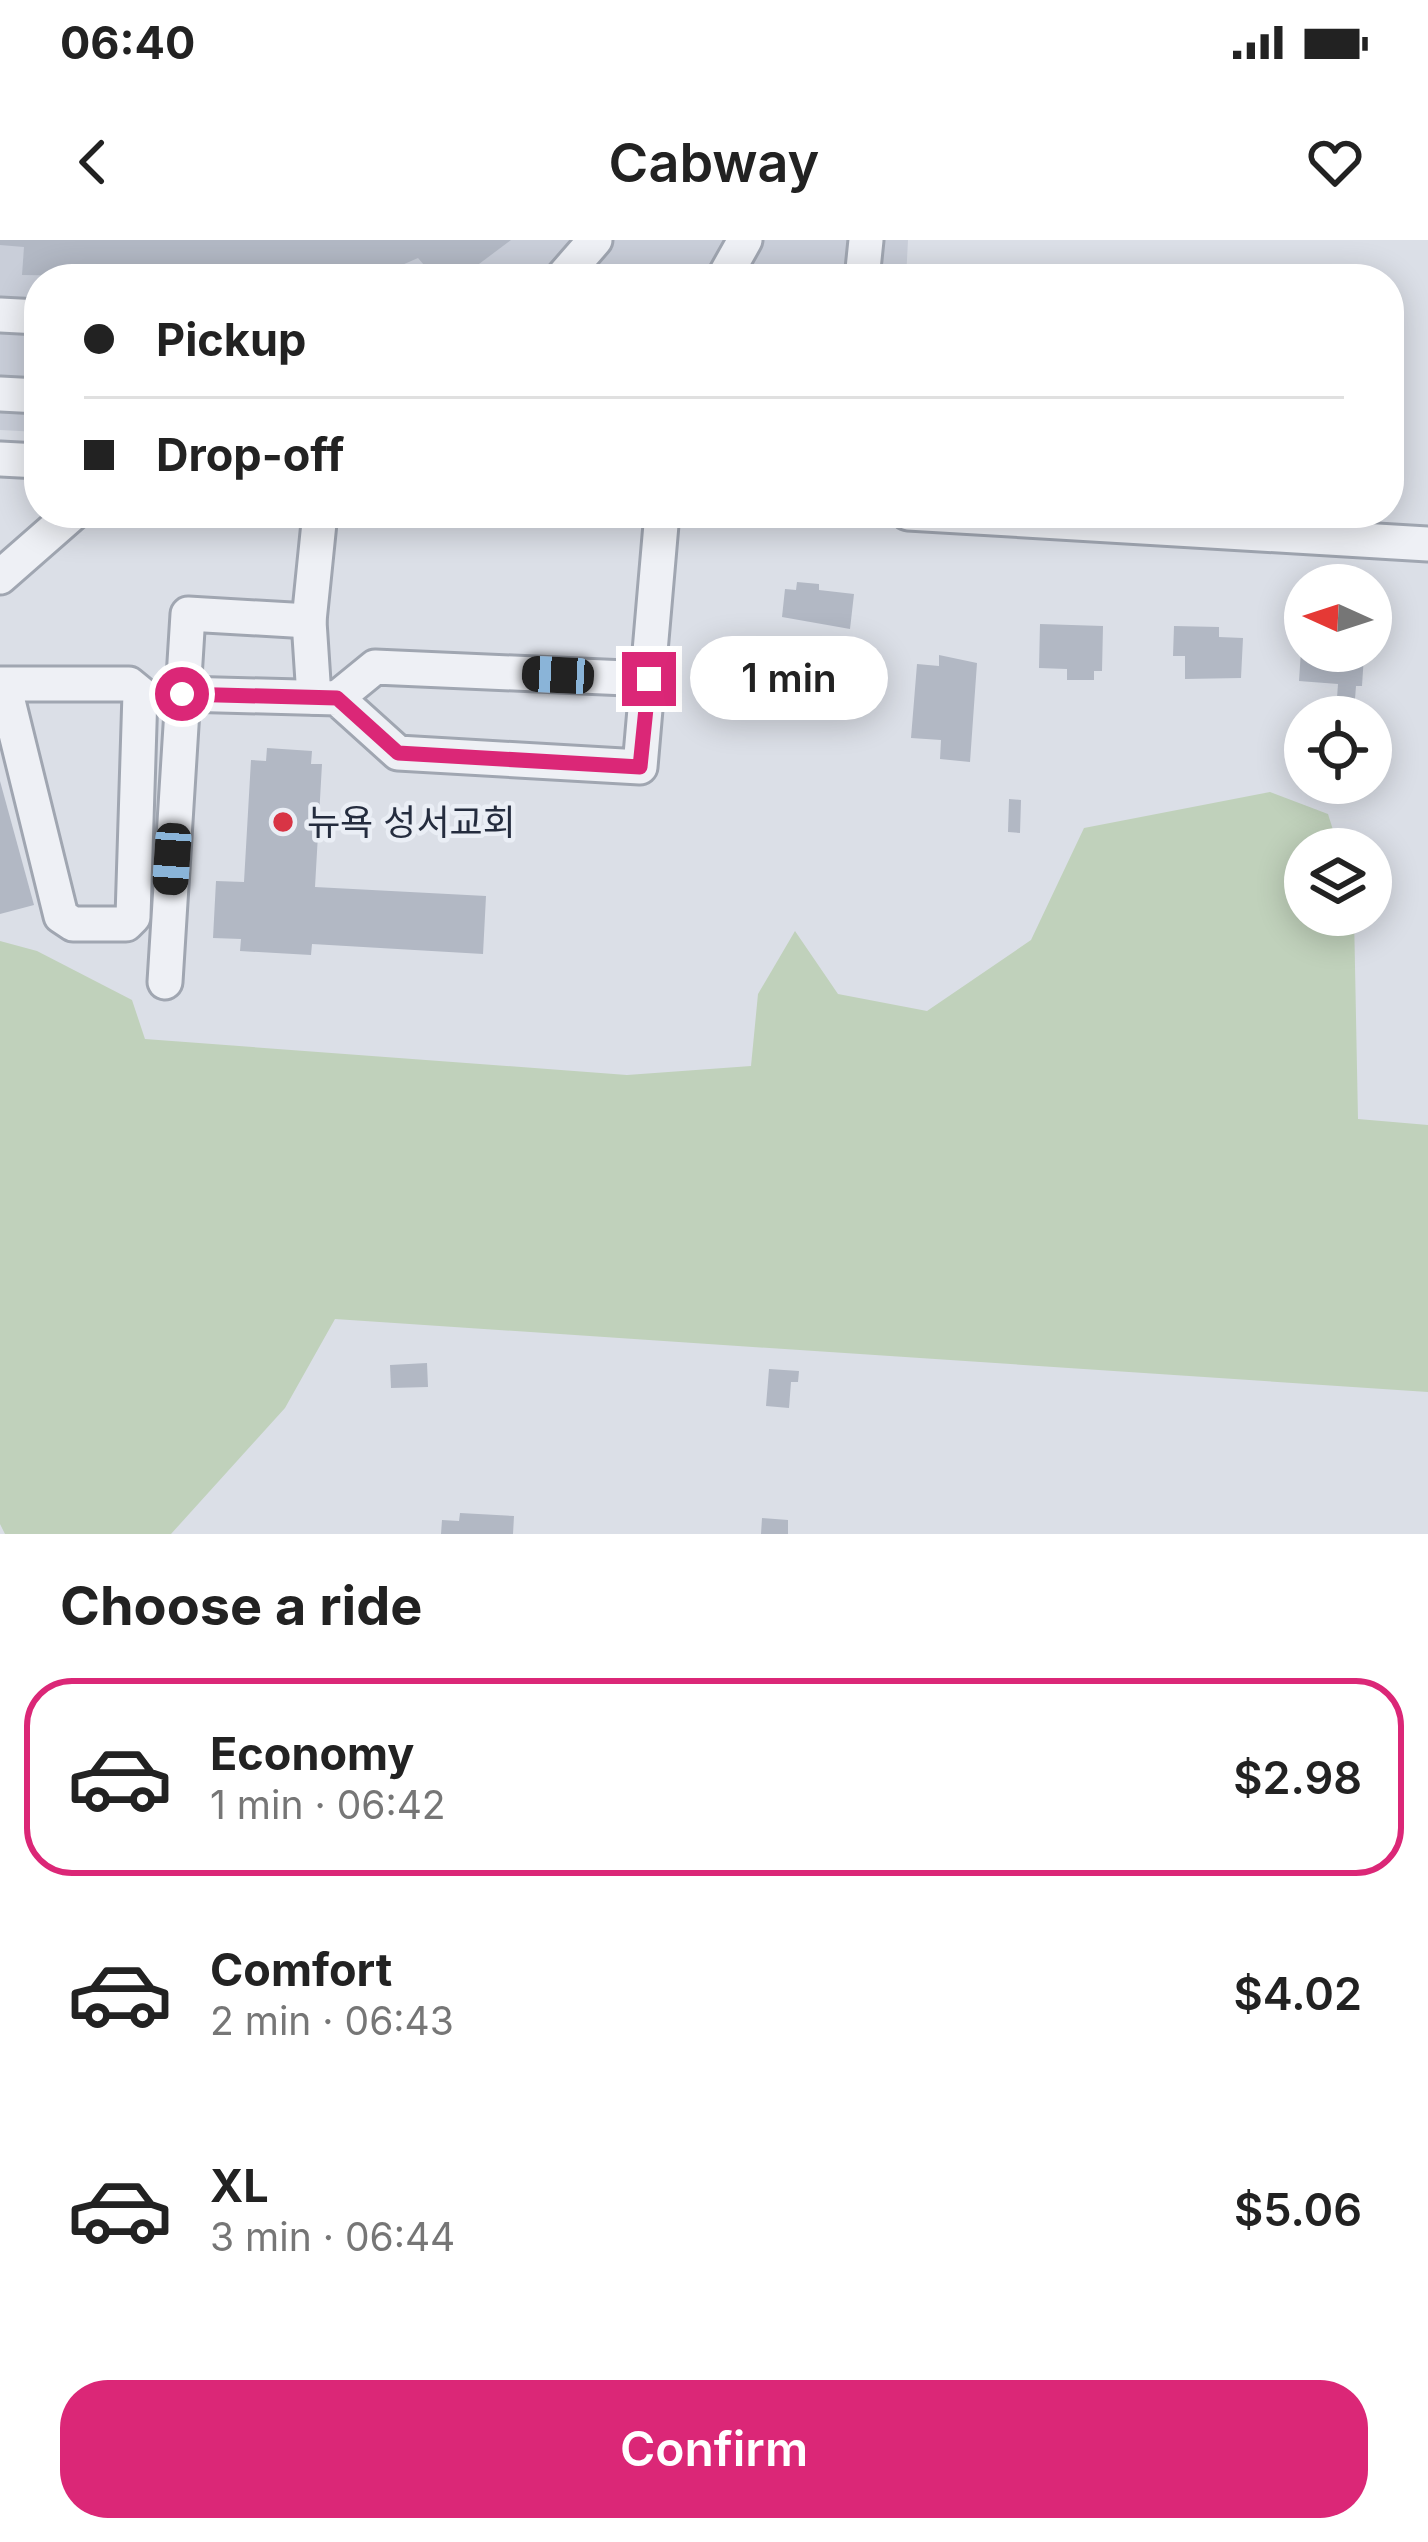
<!DOCTYPE html>
<meta charset="utf-8">
<style>
:root{--surface:#fff;--page:#f6f6f6;--text:#222;--muted:#767676;--line:#e0e0e0;--accent:#db2777}
body{margin:0;font-family:Inter,"Noto Sans KR",sans-serif;background:var(--page);color:var(--text);height:100vh;display:flex;flex-direction:column;font-size:45px;white-space:nowrap}
*{box-sizing:border-box;margin:0}
p{font-size:39px;color:var(--muted)}
.icon{flex:none;width:66px;height:66px;fill:none;stroke:currentColor;stroke-width:2;stroke-linecap:round;stroke-linejoin:round}
.map{position:relative;height:1294px;overflow:hidden}
.side{display:flex;flex-direction:column;background:var(--surface);flex:1}
.side>*{flex:none}
.banner{position:absolute;left:24px;top:24px;width:1380px;height:264px;border-radius:48px;box-shadow:0 6px 30px #0003;display:grid;align-content:center;height:264px;padding:0 60px;background:var(--surface)}
.needle{width:78px;rotate:273deg}
.tools{position:absolute;left:1284px;top:324px;display:grid;gap:24px}
.tools a{display:grid;place-items:center;width:108px;height:108px;border-radius:50%;background:var(--surface);box-shadow:0 6px 30px #0003;font-size:60px}
.end{position:absolute;width:54px;height:54px;margin:-27px;border:15px solid #db2777;background:#fff;box-shadow:0 0 0 6px #fff}
.from{border-radius:50%}
.bubble{position:absolute;height:84px;border-radius:42px;background:var(--surface);box-shadow:0 6px 30px #0003;font-size:39px;font-weight:600;line-height:84px;text-align:center}
.car{position:absolute;width:36px;height:72px;margin:-36px -18px;border-radius:15px;box-shadow:0 0 9px 3px #0007;background:linear-gradient(#222 24%,#8ab4d8 0 40%,#222 0 76%,#8ab4d8 0 86%,#222 0)}
.banner b{display:flex;align-items:center;gap:42px;height:114px;font-size:45px}
.banner b+b{border-top:3px solid var(--line)}
.banner i{width:30px;height:30px;background:var(--text)}
ul{padding:0;list-style:none}
li{display:flex;align-items:center;gap:36px;height:198px;margin:0 24px 18px;padding:0 36px;border:6px solid transparent;border-radius:48px}
li div{flex:1}
li b{display:block;font-size:45px}
li em{font-style:normal;font-weight:600}
li.current{border-color:var(--accent)}
li>.icon{width:108px;height:108px;stroke-width:1.5}
h2{padding:0 60px;font-size:54px;line-height:144px}
.cta{display:flex;gap:24px;margin-top:auto;padding:24px 60px}
.cta a{flex:1;height:138px;border-radius:48px;background:var(--accent);color:#fff;font-size:48px;font-weight:600;line-height:138px;text-align:center}
.status{display:flex;justify-content:space-between;align-items:center;height:84px;padding:0 60px;background:var(--surface);direction:ltr}
.status svg{height:33px;fill:currentColor}
header{display:flex;justify-content:space-between;align-items:center;height:156px;padding:0 60px;background:var(--surface);font-size:54px;font-weight:600}
.map>svg:first-child{display:block}
.built{fill:#c9ced9}
.green{fill:#c0d1bb}
.building{fill:#b2b8c4}
.lines{fill:none;stroke-linecap:round;stroke-linejoin:round}
.minor-casing{stroke:#a0a6b1;stroke-width:39}
.minor{stroke:#eef0f5;stroke-width:33}
.route{stroke:#db2777;stroke-width:15}
.poi-dot{fill:#d83445;stroke:#eaeef5;stroke-width:4.5}
.labels{text-anchor:middle;stroke-width:9;stroke-linejoin:round;paint-order:stroke}
.poi-label{font-size:36px;fill:#242c3e;stroke:#eaeef5;text-anchor:start}
</style>
<div class="status"><b>06:40</b><svg viewBox="0 0 49 12"><path d="M0 12V9h3v3zM5 12V6h3v6zM10 12V3h3v9zM15 12V0h3v12zM26 1h20v11H26zM47 4h2v5h-2z"/></svg></div>
<header><svg class="icon" aria-label="back" viewBox="0 0 24 24"><path d="M15 5l-7 7 7 7"/></svg>Cabway<svg class="icon" aria-label="heart" viewBox="0 0 24 24"><path d="M12 20l-8-8c-3-5 5-10 8-4 3-6 11-1 8 4z"/></svg></header>
<div class="map">
<svg width="1428" height="1294" viewBox="0 0 1428 1294">
<rect width="100%" height="100%" fill="#dbdfe7"/>
<polygon class="built" points="0,0 908,0 906,39 39,39 39,192 0,190"/>
<polygon class="green" points="1270,552 1328,574 1339,609 1305,609 1305,675 1354,675 1358,879 1428,885 1428,1152 335,1079 285,1168 171,1294 5,1294 0,1284 0,701 37,711 132,760 145,799 627,835 751,826 758,754 795,691 838,754 927,771 1031,700 1084,588"/>
<g class="building">
<polygon points="0,0 511,0 459,39 436,39 418,18 370,39 351,39 349,30 311,39 22,35 24,7 0,5"/>
<polygon points="797,342 819,344 819,350 854,354 850,389 782,377 785,349 796,350"/>
<polygon points="1040,384 1103,386 1102,431 1094,431 1094,440 1067,440 1067,429 1039,428"/>
<polygon points="1174,386 1219,387 1219,397 1243,398 1241,438 1185,439 1185,416 1173,416"/>
<polygon points="1301,411 1358,411 1364,415 1362,446 1356,446 1355,459 1337,458 1338,444 1299,441"/>
<polygon points="939,415 977,423 970,522 940,519 941,500 911,498 917,424 939,426"/>
<polygon points="267,508 312,511 311,524 322,524 315,647 486,656 483,714 312,704 311,715 240,711 241,699 213,698 216,641 244,642 251,520 266,521"/>
<polygon points="0,541 34,665 0,674"/>
<polygon points="1009,559 1021,560 1020,593 1008,592"/>
<polygon points="427,1123 428,1147 391,1148 390,1125"/>
<polygon points="769,1129 799,1131 798,1142 791,1142 789,1168 766,1166"/>
<polygon points="460,1273 514,1276 513,1294 441,1294 442,1280 459,1281"/>
<polygon points="762,1278 788,1280 788,1294 761,1294"/>
</g>
<g class="lines">
<defs>
<g id="minor">
<polyline points="561,39 595,0"/>
<polyline points="723,39 745,0"/>
<polyline points="862,39 866,0"/>
<polyline points="0,75 39,77"/>
<polyline points="0,154 39,156"/>
<polyline points="0,219 39,221"/>
<polyline points="908,273 1428,304"/>
<polyline points="0,337 73,273"/>
<polygon points="0,444 129,444 140,453 133,677 126,684 73,684 61,676 7,457"/>
<polyline points="182,454 337,458 398,513 640,527 662,273"/>
<polyline points="314,457 309,381 320,273"/>
<polyline points="337,458 375,427 649,439"/>
<polyline points="165,742 188,374 309,381"/>
</g>
</defs>
<use href="#minor" class="minor-casing"/>
<use href="#minor" class="minor"/>
</g>
<g class="lines">
<polyline class="route" points="182,454 337,458 398,513 640,527 649,439"/>
</g>
<circle class="poi-dot" cx="283" cy="582" r="12"/>
<g class="labels">
<g class="poi-label">
<text x="307" y="595">뉴욕 성서교회</text>
</g>
</g>
</svg>
<div class="tools">
<a><svg class="needle" viewBox="-14 -14 28 28"><path d="M0-13l5 13h-10z" fill="#e53935"/><path d="M0 13l5-13h-10z" fill="#767676"/></svg></a>
<a><svg class="icon" aria-label="locate" viewBox="0 0 24 24"><circle cx="12" cy="12" r="6"/><path d="M12 2v4M12 18v4M2 12h4M18 12h4"/></svg></a>
<a><svg class="icon" aria-label="layers" viewBox="0 0 24 24"><path d="M12 4l9 5-9 5-9-5zM3 14l9 5 9-5"/></svg></a>
</div>
<i class="end from" style="left:182px;top:454px"></i>
<i class="end" style="left:649px;top:439px"></i>
<div class="bubble" style="left:690px;top:396px;width:198px">1 min</div>
<i class="car" style="left:558px;top:435px;rotate:273deg"></i>
<i class="car" style="left:172px;top:619px;rotate:184deg"></i>
<div class="banner">
<b><i class="from"></i>Pickup</b>
<b><i></i>Drop-off</b>
</div>
</div>
<section class="side">
<h2>Choose a ride</h2>
<ul>
<li class="current"><svg class="icon" aria-label="car" viewBox="0 0 24 24"><path d="M5 17H2v-5l4-1 3-4h7l3 4 3 1v5h-3M9 17h6M6 11h13"/><circle cx="7" cy="17" r="2"/><circle cx="17" cy="17" r="2"/></svg><div><b>Economy</b><p>1 min · 06:42</p></div><em>$2.98</em></li>
<li><svg class="icon" aria-label="car" viewBox="0 0 24 24"><path d="M5 17H2v-5l4-1 3-4h7l3 4 3 1v5h-3M9 17h6M6 11h13"/><circle cx="7" cy="17" r="2"/><circle cx="17" cy="17" r="2"/></svg><div><b>Comfort</b><p>2 min · 06:43</p></div><em>$4.02</em></li>
<li><svg class="icon" aria-label="car" viewBox="0 0 24 24"><path d="M5 17H2v-5l4-1 3-4h7l3 4 3 1v5h-3M9 17h6M6 11h13"/><circle cx="7" cy="17" r="2"/><circle cx="17" cy="17" r="2"/></svg><div><b>XL</b><p>3 min · 06:44</p></div><em>$5.06</em></li>
</ul>
<div class="cta"><a>Confirm</a></div>
</section>
